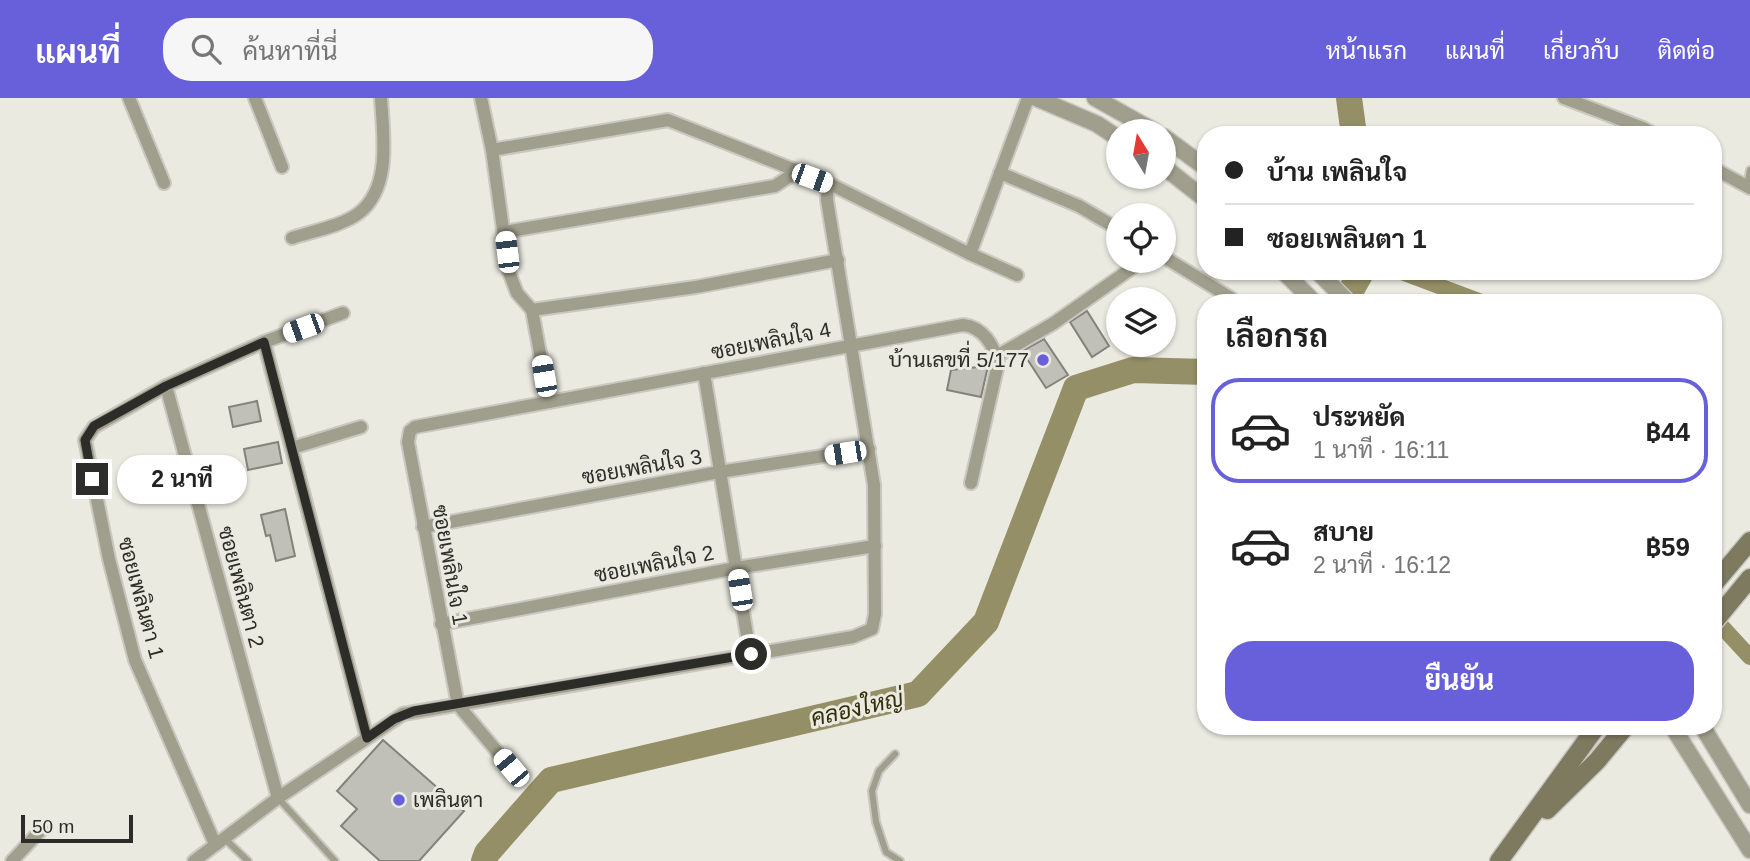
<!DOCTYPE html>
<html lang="th">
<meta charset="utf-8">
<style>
:root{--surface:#fff;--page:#f6f6f6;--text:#222;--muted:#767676;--line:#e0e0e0;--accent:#6860da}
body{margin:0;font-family:Arial,Sarabun,sans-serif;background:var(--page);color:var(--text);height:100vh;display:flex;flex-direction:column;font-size:26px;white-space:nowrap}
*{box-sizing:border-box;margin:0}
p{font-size:23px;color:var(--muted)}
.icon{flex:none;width:38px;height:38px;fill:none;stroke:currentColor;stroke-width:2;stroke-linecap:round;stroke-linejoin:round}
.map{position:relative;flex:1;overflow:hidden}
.panel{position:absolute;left:1197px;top:196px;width:525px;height:441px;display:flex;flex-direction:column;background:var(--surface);border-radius:28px;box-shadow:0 2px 5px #0004}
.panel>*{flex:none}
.banner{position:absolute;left:1197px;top:28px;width:525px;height:154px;border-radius:28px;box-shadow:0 2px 5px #0004;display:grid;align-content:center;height:154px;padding:0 28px;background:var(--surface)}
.needle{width:46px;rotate:349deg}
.buttons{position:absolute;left:1106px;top:21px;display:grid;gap:14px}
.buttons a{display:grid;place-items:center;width:70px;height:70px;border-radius:50%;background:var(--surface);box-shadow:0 2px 5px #0004;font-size:35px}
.scale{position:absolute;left:21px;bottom:18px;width:112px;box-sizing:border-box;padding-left:7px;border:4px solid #2c2c29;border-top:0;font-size:19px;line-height:24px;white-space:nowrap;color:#2c2c29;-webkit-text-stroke:5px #eaeae1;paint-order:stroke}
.end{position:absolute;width:32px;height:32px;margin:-16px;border:9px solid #2c2c29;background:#fff;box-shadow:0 0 0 4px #fff}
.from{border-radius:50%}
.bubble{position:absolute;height:49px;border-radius:24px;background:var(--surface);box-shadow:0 2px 5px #0004;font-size:23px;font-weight:700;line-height:49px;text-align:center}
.car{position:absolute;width:21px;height:42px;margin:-21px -10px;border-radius:9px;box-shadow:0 0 5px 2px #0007;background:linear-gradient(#fff 24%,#345 0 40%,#fff 0 76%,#345 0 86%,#fff 0)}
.banner b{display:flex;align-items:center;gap:24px;height:66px;font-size:26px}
.banner b+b{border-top:2px solid var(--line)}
.banner i{width:18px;height:18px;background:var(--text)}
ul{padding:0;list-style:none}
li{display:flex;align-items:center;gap:21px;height:105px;margin:0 14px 10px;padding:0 14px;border:4px solid transparent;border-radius:28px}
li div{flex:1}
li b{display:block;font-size:26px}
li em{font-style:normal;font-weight:700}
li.selected{border-color:var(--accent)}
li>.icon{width:63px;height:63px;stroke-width:1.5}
h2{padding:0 28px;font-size:32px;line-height:84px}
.primary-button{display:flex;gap:14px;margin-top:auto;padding:14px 28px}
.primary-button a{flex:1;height:80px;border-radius:28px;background:var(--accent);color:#fff;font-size:28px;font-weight:700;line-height:80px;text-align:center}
header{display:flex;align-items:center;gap:42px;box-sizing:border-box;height:98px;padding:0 35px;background:var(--accent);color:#fff}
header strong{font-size:33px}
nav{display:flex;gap:38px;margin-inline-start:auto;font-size:24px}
.search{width:490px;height:63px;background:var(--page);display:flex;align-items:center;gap:18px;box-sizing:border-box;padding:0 24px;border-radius:28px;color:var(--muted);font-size:26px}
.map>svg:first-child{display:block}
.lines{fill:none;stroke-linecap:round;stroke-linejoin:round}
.canal{stroke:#948f66;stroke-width:16}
.river{stroke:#948f66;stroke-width:26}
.building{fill:#c0c0b8;stroke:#83827b;stroke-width:2}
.service-casing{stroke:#c8c8c0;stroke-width:10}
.minor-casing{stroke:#c8c8c0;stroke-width:16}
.tertiary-casing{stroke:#c8c8c0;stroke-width:19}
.secondary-casing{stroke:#c8c8c0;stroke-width:21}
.service{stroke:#a09e8c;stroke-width:6}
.minor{stroke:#a09e8c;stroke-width:12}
.tertiary{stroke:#a09e8c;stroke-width:16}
.secondary{stroke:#7d7a60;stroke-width:18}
.route{stroke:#2c2c29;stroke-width:9}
.poi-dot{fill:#6860da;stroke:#eaeae1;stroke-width:2.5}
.labels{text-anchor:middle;stroke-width:6;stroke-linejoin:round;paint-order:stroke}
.street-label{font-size:21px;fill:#2c2c29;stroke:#eaeae1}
.poi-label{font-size:21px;fill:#2c2c29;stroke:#eaeae1;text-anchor:end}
.water-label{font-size:23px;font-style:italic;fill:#322e0a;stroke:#eaeae1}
</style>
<header>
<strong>แผนที่</strong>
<div class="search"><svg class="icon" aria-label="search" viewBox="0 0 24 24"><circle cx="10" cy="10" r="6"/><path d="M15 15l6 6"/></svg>ค้นหาที่นี่</div>
<nav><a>หน้าแรก</a><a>แผนที่</a><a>เกี่ยวกับ</a><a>ติดต่อ</a></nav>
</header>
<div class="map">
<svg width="1750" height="763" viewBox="0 0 1750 763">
<rect width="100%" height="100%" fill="#eaeae1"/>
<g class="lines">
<g class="canal">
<polyline points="1399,173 1484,205"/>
<polyline points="1713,519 1750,559"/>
</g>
<g class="river">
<polyline points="1349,0 1354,37"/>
<polyline points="1344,205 1362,173"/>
<polyline points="484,763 487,755 551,682 918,596 986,524 1076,290 1133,272 1206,274"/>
</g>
</g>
<g class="building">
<polygon points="1087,213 1109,248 1092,259 1070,224"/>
<polygon points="1044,241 1068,277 1046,290 1022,253"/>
<polygon points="988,268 981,299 947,292 951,272"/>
<polygon points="257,303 261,323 233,329 229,309"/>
<polygon points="278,344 282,365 248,372 244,351"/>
<polygon points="285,411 295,458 276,463 270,437 266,438 261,417"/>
<polygon points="383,642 464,713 419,763 380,763 341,728 357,711 337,693"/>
</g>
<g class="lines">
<defs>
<g id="service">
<polyline points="1747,89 1750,72"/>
<polyline points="895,656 879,673 872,693 876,724 886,754 900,763"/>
<polyline points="278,700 335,763"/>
<polyline points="224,740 248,763"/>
</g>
<g id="minor">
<polyline points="129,0 164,85"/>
<polyline points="255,0 282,69"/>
<polyline points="481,0 492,52 509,174 517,195 532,212 549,304"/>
<polyline points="1564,0 1643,30 1655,37"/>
<polyline points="492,52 668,22 828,85 970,156 1017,177"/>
<polyline points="1713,70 1750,90"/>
<polyline points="1000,75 1079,108 1118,131"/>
<polyline points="504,134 775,88 796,74"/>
<path d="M292 140C313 133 342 128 359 115 392 89 383 36 381 0"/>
<polyline points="970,156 1028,0"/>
<polyline points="1164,159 1231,200"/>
<polyline points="532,212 696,189 838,162"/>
<polyline points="264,244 367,640"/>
<polyline points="997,258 1054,225 1142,163"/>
<polyline points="704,275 750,556"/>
<polyline points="166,288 278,700"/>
<polyline points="292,350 361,329"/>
<polyline points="423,429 719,374 869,351"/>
<polyline points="441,526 736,470 875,448"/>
<path d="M511 670 458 607 408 344 410 333 415 329 963 227C983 229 994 247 998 266L971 385"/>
<polyline points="215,746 135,562 109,461 85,342 94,329 166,288 264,244 343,215"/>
<polyline points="12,763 42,731"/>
<polyline points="194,763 278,700 403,616 853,539 872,531 875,516 874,387 827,102 828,85"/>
</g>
<g id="tertiary">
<polyline points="1036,0 1097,26 1118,40"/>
<polyline points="1095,0 1154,33"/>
<polyline points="1164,39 1206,70"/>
<polyline points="1164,69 1206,102"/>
<polyline points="1283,173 1315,205"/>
<polyline points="1317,173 1349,205"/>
<polyline points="1672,628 1750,752"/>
<polyline points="1702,628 1750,707"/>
</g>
<g id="secondary">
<polyline points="1713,487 1750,443"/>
<polyline points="1713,525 1750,480"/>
<polyline points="1547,712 1597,663 1626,628"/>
<polyline points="1499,763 1597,628"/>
</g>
</defs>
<use href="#service" class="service-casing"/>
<use href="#minor" class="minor-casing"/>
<use href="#tertiary" class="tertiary-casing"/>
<use href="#secondary" class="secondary-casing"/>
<use href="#service" class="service"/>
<use href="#minor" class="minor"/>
<use href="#tertiary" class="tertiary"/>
<use href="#secondary" class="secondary"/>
</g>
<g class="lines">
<polyline class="route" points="92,381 85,342 94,328 166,288 264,244 367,640 394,621 414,613 751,556"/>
</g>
<g class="poi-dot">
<circle cx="1043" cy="262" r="7"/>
<circle cx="399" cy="702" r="7"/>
</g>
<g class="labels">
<g class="street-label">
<text transform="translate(771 243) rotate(-11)" y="7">ซอยเพลินใจ 4</text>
<text transform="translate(642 369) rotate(-10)" y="7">ซอยเพลินใจ 3</text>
<text transform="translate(654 466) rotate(-11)" y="7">ซอยเพลินใจ 2</text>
<text transform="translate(450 467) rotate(80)" y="7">ซอยเพลินใจ 1</text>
<text transform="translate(241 489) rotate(75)" y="7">ซอยเพลินตา 2</text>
<text transform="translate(141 500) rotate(75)" y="7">ซอยเพลินตา 1</text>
</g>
<g class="poi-label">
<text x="1029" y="269">บ้านเลขที่ 5/177</text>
<text x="413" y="709" text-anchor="start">เพลินตา</text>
</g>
<g class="water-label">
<text transform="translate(857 610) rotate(-13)" y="8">คลองใหญ่</text>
</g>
</g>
</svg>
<div class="buttons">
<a><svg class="needle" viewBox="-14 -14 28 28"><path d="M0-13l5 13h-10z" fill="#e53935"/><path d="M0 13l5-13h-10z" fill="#767676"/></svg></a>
<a><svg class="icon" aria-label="locate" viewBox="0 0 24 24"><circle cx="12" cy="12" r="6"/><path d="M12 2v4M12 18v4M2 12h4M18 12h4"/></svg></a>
<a><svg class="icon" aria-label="layers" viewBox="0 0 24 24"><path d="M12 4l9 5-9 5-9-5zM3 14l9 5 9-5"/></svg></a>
</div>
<div class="scale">50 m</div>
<i class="end from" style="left:751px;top:556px"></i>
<i class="end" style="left:92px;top:381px"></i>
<div class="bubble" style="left:117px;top:357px;width:130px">2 นาที</div>
<i class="car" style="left:812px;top:80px;rotate:110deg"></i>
<i class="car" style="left:507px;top:154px;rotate:353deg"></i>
<i class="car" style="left:303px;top:230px;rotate:250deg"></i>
<i class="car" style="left:544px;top:278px;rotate:350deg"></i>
<i class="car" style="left:845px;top:355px;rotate:261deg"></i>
<i class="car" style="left:740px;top:492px;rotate:351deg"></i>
<i class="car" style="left:511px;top:670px;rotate:320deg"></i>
<div class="banner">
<b><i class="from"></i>บ้าน เพลินใจ</b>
<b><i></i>ซอยเพลินตา 1</b>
</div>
<section class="panel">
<h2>เลือกรถ</h2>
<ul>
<li class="selected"><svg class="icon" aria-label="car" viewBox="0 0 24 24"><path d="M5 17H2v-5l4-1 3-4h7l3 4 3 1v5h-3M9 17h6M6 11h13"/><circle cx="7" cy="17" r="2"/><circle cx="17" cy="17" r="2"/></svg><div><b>ประหยัด</b><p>1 นาที · 16:11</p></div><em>฿44</em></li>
<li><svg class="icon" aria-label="car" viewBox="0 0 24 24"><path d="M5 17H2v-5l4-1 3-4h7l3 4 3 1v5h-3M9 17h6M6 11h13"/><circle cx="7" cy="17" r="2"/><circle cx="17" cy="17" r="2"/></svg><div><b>สบาย</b><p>2 นาที · 16:12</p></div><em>฿59</em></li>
</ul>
<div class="primary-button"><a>ยืนยัน</a></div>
</section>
</div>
